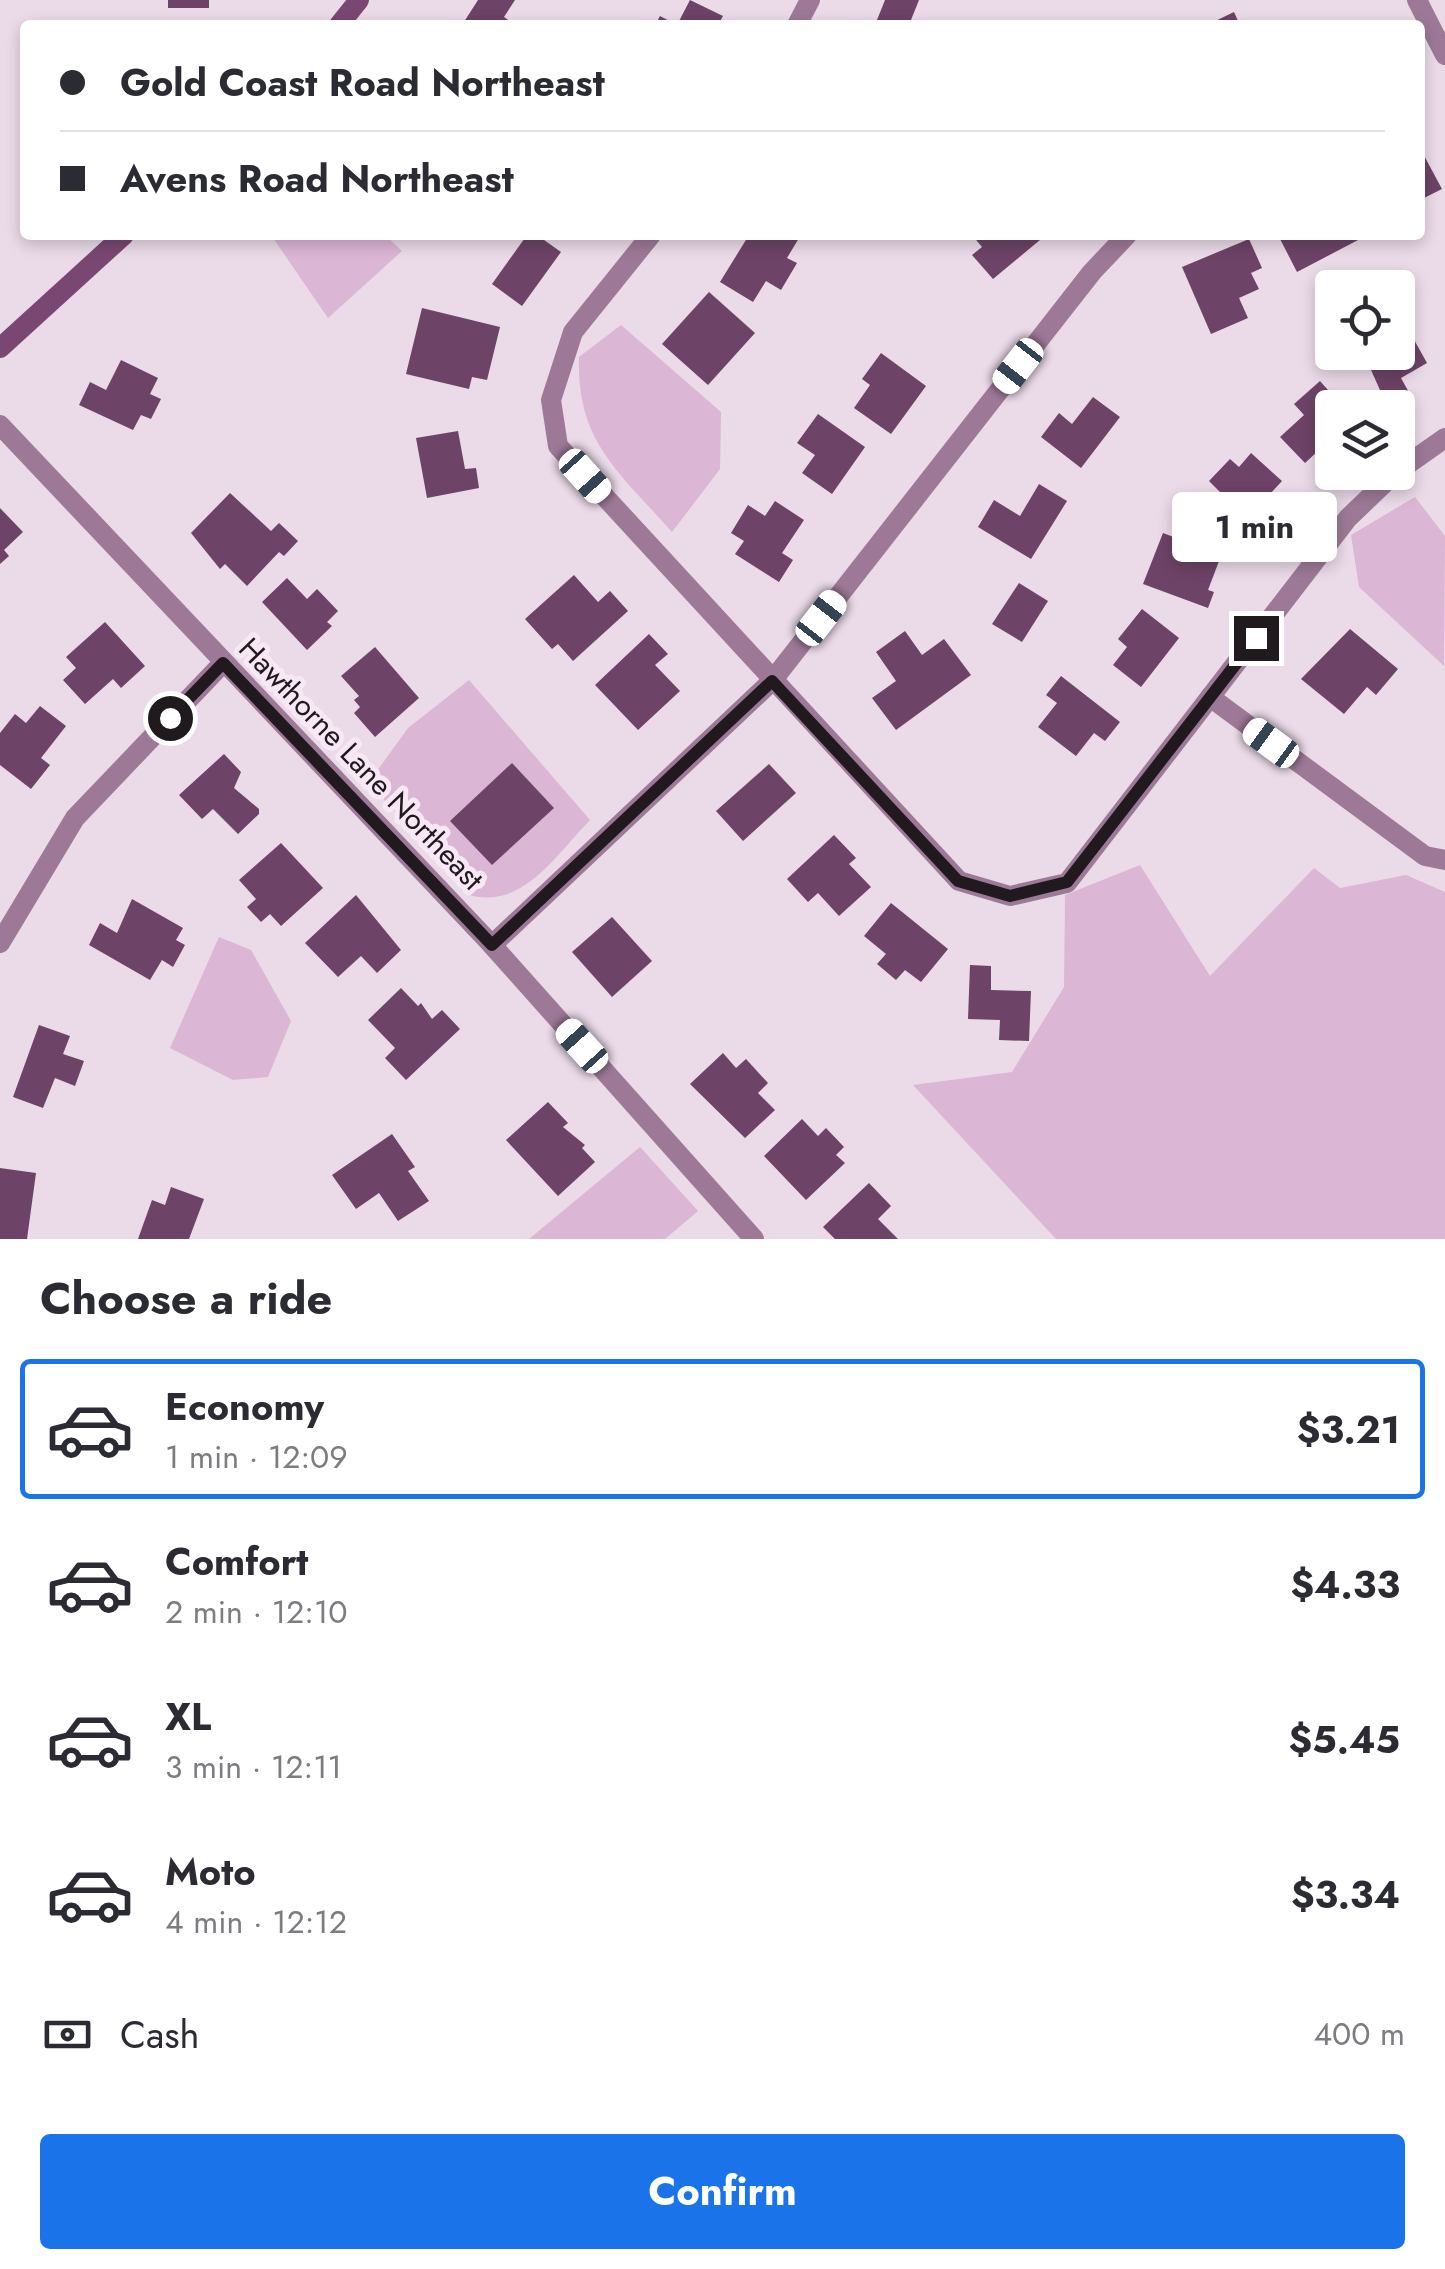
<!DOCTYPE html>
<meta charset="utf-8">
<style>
:root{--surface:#fff;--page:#f7f7f7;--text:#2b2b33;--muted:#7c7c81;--line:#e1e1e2;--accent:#1a73e8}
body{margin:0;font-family:Jost,sans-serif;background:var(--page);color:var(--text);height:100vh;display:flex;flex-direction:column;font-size:38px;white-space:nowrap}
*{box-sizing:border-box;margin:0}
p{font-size:32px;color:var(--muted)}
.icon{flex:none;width:55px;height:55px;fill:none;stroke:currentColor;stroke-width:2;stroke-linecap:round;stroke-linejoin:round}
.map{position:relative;height:1239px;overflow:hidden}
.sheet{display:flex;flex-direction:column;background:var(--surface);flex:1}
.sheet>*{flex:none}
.top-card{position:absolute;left:20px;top:20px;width:1405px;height:220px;border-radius:10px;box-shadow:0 5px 15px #0003;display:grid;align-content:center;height:220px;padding:0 40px;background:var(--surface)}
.buttons{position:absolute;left:1315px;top:270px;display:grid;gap:20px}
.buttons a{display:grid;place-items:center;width:100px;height:100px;border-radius:10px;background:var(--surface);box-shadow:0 5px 15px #0003;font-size:50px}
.end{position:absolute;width:45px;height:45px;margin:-22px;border:12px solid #201a1e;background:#fff;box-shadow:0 0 0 5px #fff}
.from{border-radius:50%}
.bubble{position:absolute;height:70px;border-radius:10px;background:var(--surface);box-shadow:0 5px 15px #0003;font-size:32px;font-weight:700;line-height:70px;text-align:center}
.car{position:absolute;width:30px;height:60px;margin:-30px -15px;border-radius:12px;box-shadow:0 0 8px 2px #0007;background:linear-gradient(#fff 24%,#345 0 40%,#fff 0 76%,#345 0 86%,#fff 0)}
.top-card b{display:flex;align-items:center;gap:35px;height:95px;font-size:38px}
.top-card b+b{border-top:2px solid var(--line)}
.top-card i{width:25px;height:25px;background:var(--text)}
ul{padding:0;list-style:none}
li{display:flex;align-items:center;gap:30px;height:140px;margin:0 20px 15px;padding:0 20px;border:5px solid transparent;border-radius:10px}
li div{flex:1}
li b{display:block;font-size:38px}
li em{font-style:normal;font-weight:700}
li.selected{border-color:var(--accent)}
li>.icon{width:90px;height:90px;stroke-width:1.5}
h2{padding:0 40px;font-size:45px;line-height:120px}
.pay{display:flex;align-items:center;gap:25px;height:110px;padding:0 40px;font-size:38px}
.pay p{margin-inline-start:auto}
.cta{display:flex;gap:20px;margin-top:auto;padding:20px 40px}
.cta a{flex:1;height:115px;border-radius:10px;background:var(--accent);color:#fff;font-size:40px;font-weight:700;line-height:115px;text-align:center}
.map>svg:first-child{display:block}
.green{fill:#dcb6d5}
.building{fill:#6d4367}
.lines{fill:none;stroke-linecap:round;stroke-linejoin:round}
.street{stroke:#9d7997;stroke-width:20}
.secondary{stroke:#7a4773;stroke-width:20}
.route{stroke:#201a1e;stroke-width:12}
.labels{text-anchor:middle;stroke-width:10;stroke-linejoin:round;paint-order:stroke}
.street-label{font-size:30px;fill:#201a1e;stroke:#f8e7f5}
</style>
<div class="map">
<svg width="1445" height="1239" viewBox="0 0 1445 1239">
<rect width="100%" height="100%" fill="#ebdae8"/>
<g class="green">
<polygon points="271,235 385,235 402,251 328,318"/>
<path d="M621 325 721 412 720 469 672 532C620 473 576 442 579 357Z"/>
<polygon points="1415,497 1445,536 1444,666 1359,587 1351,535"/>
<path d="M469 680 590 820C555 856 521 912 466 894L369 782 408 728Z"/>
<polygon points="1140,865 1210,976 1314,868 1340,888 1406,875 1445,892 1445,1239 1056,1239 913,1085 1012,1072 1064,987 1065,895"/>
<polygon points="219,937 251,950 291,1021 268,1077 233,1080 170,1048"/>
<polygon points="640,1147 698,1211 665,1239 529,1239"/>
</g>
<g class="building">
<rect x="168" y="0" width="41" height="8"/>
<polygon points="478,0 515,0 504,17 511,22 509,25 462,25"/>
<polygon points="690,0 723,16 718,25 655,25 660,16 677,25"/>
<polygon points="885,0 919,0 909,25 875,25"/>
<polygon points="1234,12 1240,25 1207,25"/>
<polygon points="1420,148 1442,189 1420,200"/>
<polygon points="527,235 537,235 561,252 522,306 492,284"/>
<polygon points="749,235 799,238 787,258 797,263 781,290 766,281 753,302 720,282"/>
<polygon points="972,235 1046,235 993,279 972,255 982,247"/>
<polygon points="1278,235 1358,235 1360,239 1297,272"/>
<polygon points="1249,239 1262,268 1251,273 1259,289 1239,298 1248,318 1211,334 1182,267"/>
<polygon points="709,292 755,333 708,385 662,344"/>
<polygon points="422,308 500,327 487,380 472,377 469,389 406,374"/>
<polygon points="1398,311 1427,363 1401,378 1411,396 1388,408 1363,352 1398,352"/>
<polygon points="881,353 926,386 891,434 854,408 870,385 862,379"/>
<polygon points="121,360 158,378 150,394 161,399 151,419 141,415 133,430 79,405 90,382 106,390"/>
<polygon points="1320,381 1344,408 1332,408 1332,438 1305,463 1280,437 1304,415 1294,404"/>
<polygon points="1093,397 1120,417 1081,468 1041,437 1059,413 1072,424"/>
<polygon points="818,414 865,447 832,494 802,473 815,455 797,443"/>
<polygon points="458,431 465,469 476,468 479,488 427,498 416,438"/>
<polygon points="1251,453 1282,481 1259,506 1277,523 1256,545 1211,504 1221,493 1209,481 1230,459 1239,467"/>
<polygon points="1039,484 1067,501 1031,559 978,527 994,500 1020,516"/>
<polygon points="230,493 271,531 279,523 298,541 284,556 279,552 247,586 225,564 220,569 191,533"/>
<polygon points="775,501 804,520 782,553 793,560 779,582 735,554 744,541 731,533 748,505 765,516"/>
<polygon points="0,508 23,532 4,550 9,556 0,564"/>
<polygon points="1163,533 1184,541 1187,534 1224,548 1208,590 1214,592 1208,608 1143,584"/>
<polygon points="574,575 598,602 610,591 628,611 573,661 558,644 552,649 525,619"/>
<polygon points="287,578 307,599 317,589 338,611 327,622 332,626 307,650 262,602"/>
<polygon points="1019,583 1048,601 1022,642 992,624"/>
<polygon points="1142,609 1179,638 1141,687 1113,665 1127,647 1118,639"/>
<polygon points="105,622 145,666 121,688 113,679 85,704 63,680 76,668 66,657"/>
<polygon points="1350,629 1398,669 1376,695 1367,687 1344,714 1301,679"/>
<polygon points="905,631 922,655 944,639 971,675 896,730 872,698 896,681 876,652"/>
<polygon points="649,634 668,654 655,665 680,691 638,730 595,685"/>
<polygon points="375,647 419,698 375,737 354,713 360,707 354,700 359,696 341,676"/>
<polygon points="1061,676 1120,722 1105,741 1094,733 1076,756 1038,727 1057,703 1046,695"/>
<polygon points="40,706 66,726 41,758 50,765 31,789 0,765 0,733 15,714 26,723"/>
<polygon points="224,754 241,772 234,788 259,809 259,814 238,834 213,809 202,819 179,795"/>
<polygon points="512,763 554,808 492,865 450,821"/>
<polygon points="769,764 796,793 743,841 716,811"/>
<polygon points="834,835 856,858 849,864 871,887 839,916 818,893 808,902 787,879"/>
<polygon points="281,843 323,888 281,926 270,914 261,922 247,907 256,899 239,880"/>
<polygon points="356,895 401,950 377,973 361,956 338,977 305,943"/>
<polygon points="132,899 183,928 176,940 185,945 173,967 162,960 150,980 89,945 100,923 117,933"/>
<polygon points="891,903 948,949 921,982 905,970 896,980 877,964 886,954 864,936"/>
<polygon points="612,917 652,961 612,997 572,952"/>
<polygon points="970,965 991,966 991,990 1031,991 1029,1041 999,1040 1000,1020 968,1019"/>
<polygon points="401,988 418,1006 421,1003 432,1019 442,1010 460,1029 406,1080 385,1058 395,1048 368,1020"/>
<polygon points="39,1025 70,1036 63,1054 84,1061 75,1086 55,1078 43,1108 13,1097"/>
<polygon points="723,1053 736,1068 746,1059 768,1083 758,1093 775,1110 745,1138 690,1084"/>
<polygon points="548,1102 568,1123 563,1127 585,1145 582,1148 595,1162 558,1196 506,1140"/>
<polygon points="802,1119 818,1136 826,1128 844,1147 836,1155 845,1163 806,1200 764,1156"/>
<polygon points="392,1134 415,1167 408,1171 429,1201 398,1221 379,1193 356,1209 332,1175"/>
<polygon points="0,1168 36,1173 27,1239 0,1239"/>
<polygon points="869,1183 891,1206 878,1219 898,1239 835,1239 823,1227"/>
<polygon points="171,1187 204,1199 189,1239 138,1239 152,1200 165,1205"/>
</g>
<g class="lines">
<g class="street">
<polyline points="1417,0 1445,55"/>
<polyline points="797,25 810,0"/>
<polyline points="651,235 573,332 551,400 558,446 959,881 1010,896 1067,883 1348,518 1396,472"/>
<polyline points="0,425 492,945 754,1239"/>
<polyline points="1398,471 1445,438"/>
<polyline points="1210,697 1425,856 1445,860"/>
<polyline points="0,943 75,818 223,663"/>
<polyline points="492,945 772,681 1092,272 1127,235"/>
</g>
<g class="secondary">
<polyline points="339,25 359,0"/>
<polyline points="0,348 124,235"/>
</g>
</g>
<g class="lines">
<polyline class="route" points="170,718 223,663 492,945 772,681 958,881 1010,896 1067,882 1256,638"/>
</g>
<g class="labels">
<g class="street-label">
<text transform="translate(361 764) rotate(46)" y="10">Hawthorne Lane Northeast</text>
</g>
</g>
</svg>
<div class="buttons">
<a><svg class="icon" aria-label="locate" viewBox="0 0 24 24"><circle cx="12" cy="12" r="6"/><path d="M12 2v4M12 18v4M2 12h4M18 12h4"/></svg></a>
<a><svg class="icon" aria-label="layers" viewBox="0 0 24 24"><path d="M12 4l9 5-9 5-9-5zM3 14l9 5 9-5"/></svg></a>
</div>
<i class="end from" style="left:170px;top:718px"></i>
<i class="end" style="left:1256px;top:638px"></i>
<div class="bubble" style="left:1172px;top:492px;width:165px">1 min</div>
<i class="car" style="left:1018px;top:366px;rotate:218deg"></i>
<i class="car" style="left:585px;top:476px;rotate:138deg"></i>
<i class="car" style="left:821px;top:618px;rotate:38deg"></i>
<i class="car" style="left:1271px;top:743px;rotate:306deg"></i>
<i class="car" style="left:582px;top:1046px;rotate:318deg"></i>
<div class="top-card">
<b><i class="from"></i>Gold Coast Road Northeast</b>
<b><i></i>Avens Road Northeast</b>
</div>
</div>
<section class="sheet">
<h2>Choose a ride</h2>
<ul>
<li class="selected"><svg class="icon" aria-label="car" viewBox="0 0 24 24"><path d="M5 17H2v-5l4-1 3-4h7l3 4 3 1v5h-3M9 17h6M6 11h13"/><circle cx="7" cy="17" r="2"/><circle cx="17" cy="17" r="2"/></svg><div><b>Economy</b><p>1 min · 12:09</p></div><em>$3.21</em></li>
<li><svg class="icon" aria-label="car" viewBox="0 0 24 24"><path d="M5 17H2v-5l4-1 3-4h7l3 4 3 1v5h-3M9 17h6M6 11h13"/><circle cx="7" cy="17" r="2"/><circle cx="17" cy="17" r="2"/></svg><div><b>Comfort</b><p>2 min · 12:10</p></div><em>$4.33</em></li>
<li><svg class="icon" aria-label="car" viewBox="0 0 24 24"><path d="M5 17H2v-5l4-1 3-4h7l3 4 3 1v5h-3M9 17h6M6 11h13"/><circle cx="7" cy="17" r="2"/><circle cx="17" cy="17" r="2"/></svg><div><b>XL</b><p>3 min · 12:11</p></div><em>$5.45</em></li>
<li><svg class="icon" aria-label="car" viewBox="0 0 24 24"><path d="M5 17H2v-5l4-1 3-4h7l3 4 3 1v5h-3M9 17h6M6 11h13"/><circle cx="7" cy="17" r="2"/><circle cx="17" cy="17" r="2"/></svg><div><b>Moto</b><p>4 min · 12:12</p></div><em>$3.34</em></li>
</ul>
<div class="pay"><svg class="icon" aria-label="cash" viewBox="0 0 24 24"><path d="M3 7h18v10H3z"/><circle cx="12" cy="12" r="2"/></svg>Cash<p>400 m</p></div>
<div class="cta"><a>Confirm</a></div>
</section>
